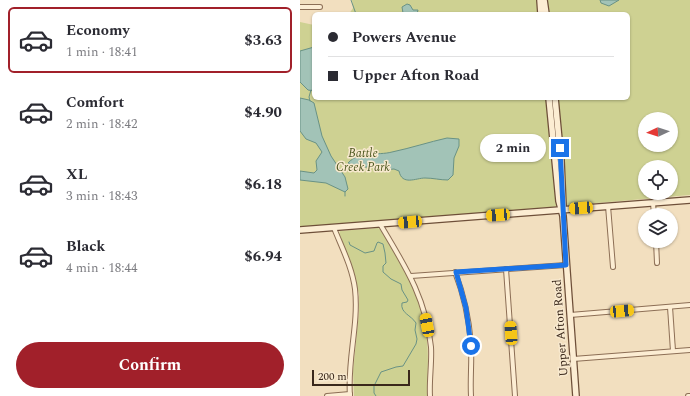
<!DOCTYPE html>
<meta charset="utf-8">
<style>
:root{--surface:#fff;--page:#f2f2f3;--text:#2b2b33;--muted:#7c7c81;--line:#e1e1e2;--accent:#a1202a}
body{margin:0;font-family:Spectral,serif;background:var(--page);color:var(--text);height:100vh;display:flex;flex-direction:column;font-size:15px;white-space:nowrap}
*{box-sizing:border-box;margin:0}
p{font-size:13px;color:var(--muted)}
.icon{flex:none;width:22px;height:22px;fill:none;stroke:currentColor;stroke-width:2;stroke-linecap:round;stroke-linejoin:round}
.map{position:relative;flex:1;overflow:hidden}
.panel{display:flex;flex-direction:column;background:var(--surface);width:300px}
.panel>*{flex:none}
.hud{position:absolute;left:12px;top:12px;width:318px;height:88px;border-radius:6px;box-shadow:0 1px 3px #0004;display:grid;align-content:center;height:88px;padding:0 16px;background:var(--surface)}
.needle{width:26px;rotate:266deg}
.fabs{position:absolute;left:338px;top:112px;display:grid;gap:8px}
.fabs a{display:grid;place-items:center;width:40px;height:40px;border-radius:50%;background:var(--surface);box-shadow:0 1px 3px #0004;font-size:20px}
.scale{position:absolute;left:12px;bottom:10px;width:98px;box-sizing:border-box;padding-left:4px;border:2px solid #3a281b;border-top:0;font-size:11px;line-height:14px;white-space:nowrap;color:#3a281b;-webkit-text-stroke:3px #f8e9cf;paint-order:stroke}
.end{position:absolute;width:18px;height:18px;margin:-9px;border:5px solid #1a73e8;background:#fff;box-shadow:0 0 0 2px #fff}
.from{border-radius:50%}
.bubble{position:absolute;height:28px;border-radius:14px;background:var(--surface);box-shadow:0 1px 3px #0004;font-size:13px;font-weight:700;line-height:28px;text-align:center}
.car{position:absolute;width:12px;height:24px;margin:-12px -6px;border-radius:5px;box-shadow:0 0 3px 1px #0007;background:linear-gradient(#f5c518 24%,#345 0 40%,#f5c518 0 76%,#345 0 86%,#f5c518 0)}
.hud b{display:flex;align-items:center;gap:14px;height:38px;font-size:15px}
.hud b+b{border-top:1px solid var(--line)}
.hud i{width:10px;height:10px;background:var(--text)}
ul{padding:7px 0 0;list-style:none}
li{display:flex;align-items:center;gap:12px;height:66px;margin:0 8px 6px;padding:0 8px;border:2px solid transparent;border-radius:6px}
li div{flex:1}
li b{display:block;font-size:15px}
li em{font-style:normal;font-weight:700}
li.selected{border-color:var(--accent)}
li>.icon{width:36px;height:36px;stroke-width:1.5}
.cta{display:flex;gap:8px;margin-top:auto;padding:8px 16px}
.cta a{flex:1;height:46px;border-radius:24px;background:var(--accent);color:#fff;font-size:16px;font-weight:700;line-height:46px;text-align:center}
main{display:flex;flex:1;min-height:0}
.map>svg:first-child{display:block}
.green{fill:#ced192;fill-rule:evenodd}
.water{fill:#a2c3b7;stroke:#699285}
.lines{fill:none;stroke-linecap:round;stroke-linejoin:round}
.stream{stroke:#699285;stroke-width:1}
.street-casing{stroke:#8c6e55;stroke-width:6}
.secondary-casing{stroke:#6e4f39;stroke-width:8}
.street{stroke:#fcedd3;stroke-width:4}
.secondary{stroke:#fcedd3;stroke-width:5.5}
.route{stroke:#1a73e8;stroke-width:5}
.labels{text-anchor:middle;stroke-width:3;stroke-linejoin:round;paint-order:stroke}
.park-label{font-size:12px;font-style:italic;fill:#4e5820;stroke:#f8e9cf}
.street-label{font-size:12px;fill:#3a281b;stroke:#f8e9cf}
</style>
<main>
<section class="panel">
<ul>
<li class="selected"><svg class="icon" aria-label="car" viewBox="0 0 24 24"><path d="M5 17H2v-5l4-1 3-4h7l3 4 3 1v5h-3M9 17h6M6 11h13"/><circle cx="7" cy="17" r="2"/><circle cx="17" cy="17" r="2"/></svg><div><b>Economy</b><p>1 min · 18:41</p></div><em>$3.63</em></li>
<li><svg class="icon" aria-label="car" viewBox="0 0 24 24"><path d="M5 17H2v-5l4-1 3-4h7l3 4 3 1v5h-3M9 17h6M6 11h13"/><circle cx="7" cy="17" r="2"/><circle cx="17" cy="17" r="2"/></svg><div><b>Comfort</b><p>2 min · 18:42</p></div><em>$4.90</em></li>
<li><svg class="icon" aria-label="car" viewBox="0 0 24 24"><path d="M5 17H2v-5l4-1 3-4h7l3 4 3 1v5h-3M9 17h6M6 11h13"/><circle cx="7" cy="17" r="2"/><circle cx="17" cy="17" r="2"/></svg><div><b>XL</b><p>3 min · 18:43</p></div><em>$6.18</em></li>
<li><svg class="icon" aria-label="car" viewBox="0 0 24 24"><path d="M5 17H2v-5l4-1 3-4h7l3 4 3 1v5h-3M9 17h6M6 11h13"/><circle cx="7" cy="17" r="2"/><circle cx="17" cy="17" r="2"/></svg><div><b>Black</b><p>4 min · 18:44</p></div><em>$6.94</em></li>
</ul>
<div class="cta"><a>Confirm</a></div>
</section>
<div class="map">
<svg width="390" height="396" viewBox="0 0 390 396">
<rect width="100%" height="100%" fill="#f2dfbf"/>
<g class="green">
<path d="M52 0H390V195L78 222 0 227V22L14 25V98H328V14H49L53 8ZM345 119H371V145H345ZM345 167H371V193H345Z"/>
<path d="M78 228 80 229C102 264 124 299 127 341 129 359 127 378 128 396H54L53 371 59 312V294L47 254 39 234 40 231Z"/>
</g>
<g class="water">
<polygon points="300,0 319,0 309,6 301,3"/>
<polygon points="107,4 110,5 113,10 118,10 117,14 106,14 103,13 102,7"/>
<polygon points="14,47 14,91 8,90 0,82 0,51"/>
<polygon points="0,98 9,100 14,103 22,136 31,156 45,177 48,189 45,192 26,183 0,180 0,171 14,173 17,170 16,161 22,152 16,143 6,139 0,131"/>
<path d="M147 138 159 139V146L154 158 153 175 148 180C140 180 133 178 125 178 116 178 102 186 99 171L94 169 82 170 74 167H54L48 163C60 150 77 156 92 152 111 148 129 142 147 138Z"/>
</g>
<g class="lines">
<g class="stream">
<polyline points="51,0 56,14"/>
<polyline points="10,101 9,97 11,90"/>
<polyline points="45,192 45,196"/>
<path d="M49 242 50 245 65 253 74 251 77 243 78 242 83 244 85 253 86 263 83 266V272L91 279 101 284 102 290 108 300 107 302 102 303C100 313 111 315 116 323L115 330 117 339 116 344 103 366 96 367 81 372 74 386V393L76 396"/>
</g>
<defs>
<g id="street">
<polyline points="0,7 20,7"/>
<polyline points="353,203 354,215"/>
<polyline points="308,206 313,267"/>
<path d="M80 224C105 266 126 298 131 347 132 363 129 380 130 396"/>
<path d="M34 228C42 248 52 267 55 289 59 325 47 360 50 396"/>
<polyline points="356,241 357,263"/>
<polyline points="206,269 215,396"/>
<path d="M155 272C164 295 169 319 171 344 172 361 170 379 171 396"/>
<polyline points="111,276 266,265"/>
<polyline points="370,307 373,351"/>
<polyline points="270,315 390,305"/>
<polyline points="273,359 390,350"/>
<polyline points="27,396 50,394"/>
<polyline points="388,396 390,396"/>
</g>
<g id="secondary">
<polyline points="240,0 241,14"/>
<polyline points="244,0 246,14"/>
<polyline points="249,98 259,201 263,216 276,396"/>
<polyline points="255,98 261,161 263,206"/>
<polyline points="0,230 390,200"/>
</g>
</defs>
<use href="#street" class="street-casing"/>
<use href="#secondary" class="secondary-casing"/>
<use href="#street" class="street"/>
<use href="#secondary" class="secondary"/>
</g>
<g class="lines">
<polyline class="route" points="171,346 166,308 156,272 266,265 260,148"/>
</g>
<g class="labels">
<g class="park-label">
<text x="63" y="157">Battle<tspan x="63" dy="14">Creek Park</tspan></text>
</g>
<g class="street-label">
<text transform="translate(260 328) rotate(-94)" y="4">Upper Afton Road</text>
</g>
</g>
</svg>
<div class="fabs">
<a><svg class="needle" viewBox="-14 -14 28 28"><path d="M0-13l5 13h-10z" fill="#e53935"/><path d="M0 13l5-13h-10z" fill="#7c7c81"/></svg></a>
<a><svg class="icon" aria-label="locate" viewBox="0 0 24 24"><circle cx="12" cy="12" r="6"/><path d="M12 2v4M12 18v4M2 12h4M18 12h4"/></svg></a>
<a><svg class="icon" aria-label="layers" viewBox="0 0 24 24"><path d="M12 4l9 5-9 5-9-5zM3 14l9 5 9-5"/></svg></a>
</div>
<div class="scale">200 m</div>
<i class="end from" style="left:171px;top:346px"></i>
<i class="end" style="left:260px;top:148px"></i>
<div class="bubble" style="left:180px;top:134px;width:66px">2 min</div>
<i class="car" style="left:281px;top:208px;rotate:266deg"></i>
<i class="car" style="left:198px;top:215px;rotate:266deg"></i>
<i class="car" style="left:110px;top:222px;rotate:265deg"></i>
<i class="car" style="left:322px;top:311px;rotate:85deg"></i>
<i class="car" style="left:127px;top:325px;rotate:349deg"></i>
<i class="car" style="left:211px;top:333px;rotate:356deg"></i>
<div class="hud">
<b><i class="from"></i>Powers Avenue</b>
<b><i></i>Upper Afton Road</b>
</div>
</div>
</main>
